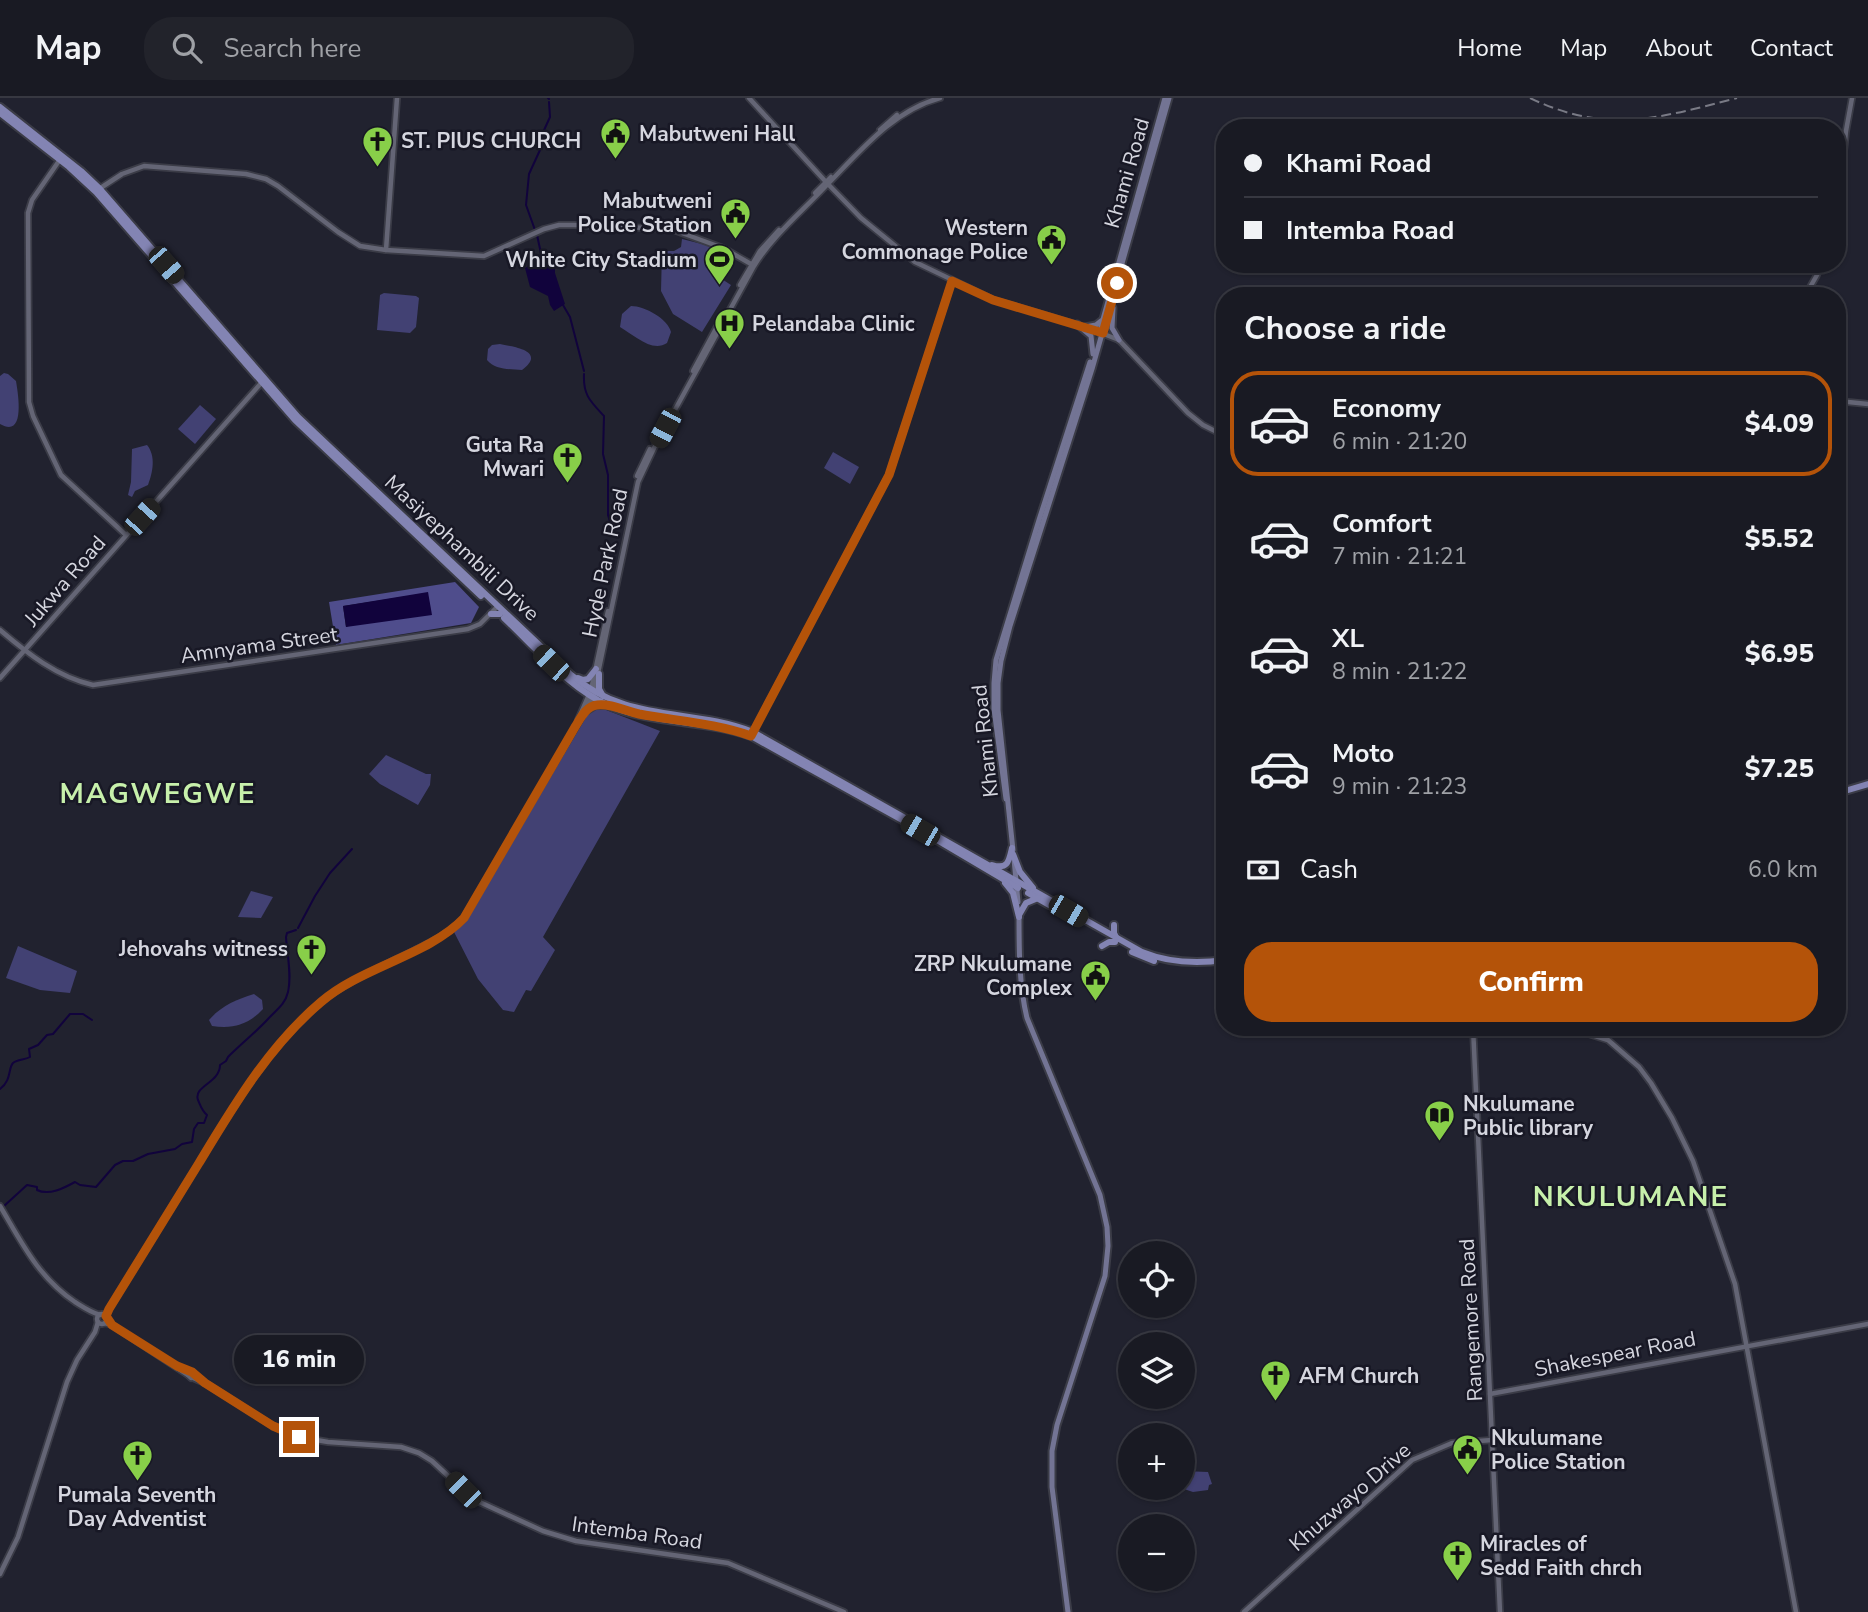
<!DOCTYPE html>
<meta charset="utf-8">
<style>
:root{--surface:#191a23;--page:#22232b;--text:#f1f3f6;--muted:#9fa1a6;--line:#373841;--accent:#b45309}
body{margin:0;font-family:"Nunito Sans",sans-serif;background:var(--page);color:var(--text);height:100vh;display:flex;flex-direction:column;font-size:26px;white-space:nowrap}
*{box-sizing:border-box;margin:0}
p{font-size:23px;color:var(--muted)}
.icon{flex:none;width:38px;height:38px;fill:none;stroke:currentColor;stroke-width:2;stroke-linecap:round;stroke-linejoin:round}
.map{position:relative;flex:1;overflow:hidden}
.side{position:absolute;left:1216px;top:189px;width:630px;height:749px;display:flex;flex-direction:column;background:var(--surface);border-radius:28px;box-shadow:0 2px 5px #0004,0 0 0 2px var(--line)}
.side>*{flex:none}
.top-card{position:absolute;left:1216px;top:21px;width:630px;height:154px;border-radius:28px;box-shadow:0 2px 5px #0004,0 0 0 2px var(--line);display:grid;align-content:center;height:154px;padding:0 28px;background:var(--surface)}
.tools{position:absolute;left:1118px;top:1143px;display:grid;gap:14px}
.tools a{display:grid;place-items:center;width:77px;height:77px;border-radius:50%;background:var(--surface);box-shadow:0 2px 5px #0004,0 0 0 2px var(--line);font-size:35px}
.end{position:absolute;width:32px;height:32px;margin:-16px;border:9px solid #b45309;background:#fff;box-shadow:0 0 0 4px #fff}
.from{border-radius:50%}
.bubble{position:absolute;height:49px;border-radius:24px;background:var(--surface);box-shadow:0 2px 5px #0004,0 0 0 2px var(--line);font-size:23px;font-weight:800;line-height:49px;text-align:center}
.car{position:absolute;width:21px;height:42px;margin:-21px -10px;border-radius:9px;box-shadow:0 0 5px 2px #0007;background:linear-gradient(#222 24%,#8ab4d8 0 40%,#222 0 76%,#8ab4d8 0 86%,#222 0)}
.top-card b{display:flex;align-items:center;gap:24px;height:66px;font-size:26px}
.top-card b+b{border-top:2px solid var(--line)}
.top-card i{width:18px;height:18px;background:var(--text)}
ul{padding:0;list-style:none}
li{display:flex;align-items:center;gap:21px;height:105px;margin:0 14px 10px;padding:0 14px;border:4px solid transparent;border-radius:28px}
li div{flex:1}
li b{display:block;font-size:26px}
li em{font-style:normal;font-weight:800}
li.active{border-color:var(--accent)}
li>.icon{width:63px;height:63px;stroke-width:1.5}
h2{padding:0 28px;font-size:32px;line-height:84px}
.pay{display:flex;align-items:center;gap:18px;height:77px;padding:0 28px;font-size:26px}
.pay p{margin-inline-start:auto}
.cta{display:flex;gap:14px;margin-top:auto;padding:14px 28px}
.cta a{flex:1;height:80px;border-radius:28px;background:var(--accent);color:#fff;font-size:28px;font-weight:800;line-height:80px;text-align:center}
header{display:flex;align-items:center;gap:42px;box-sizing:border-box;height:98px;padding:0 35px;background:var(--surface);border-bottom:2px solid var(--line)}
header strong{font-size:33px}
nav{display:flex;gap:38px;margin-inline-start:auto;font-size:24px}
.search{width:490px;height:63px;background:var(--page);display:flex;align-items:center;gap:18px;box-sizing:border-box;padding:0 24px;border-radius:28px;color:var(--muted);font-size:26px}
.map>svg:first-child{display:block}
.green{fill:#424173}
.forest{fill:#4f4d8c;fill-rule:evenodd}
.water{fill:#11033c}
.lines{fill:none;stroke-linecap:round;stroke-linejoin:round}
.stream{stroke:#11033c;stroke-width:2}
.tertiary-casing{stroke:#3b3c47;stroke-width:8}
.secondary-casing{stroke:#3b3c47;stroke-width:9}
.primary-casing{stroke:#3b3c47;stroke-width:10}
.tertiary{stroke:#646575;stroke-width:4.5}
.secondary{stroke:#737494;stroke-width:5}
.primary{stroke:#8384b3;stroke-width:6}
.rail{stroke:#797a85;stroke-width:2;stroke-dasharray:10 5;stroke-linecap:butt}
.route{stroke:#b45309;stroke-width:9}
.labels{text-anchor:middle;stroke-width:5;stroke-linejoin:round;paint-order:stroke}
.poi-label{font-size:21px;font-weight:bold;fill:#d5d6df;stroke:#181825;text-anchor:start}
.street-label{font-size:21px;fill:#d5d6df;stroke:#181825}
.district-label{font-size:28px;font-weight:bold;letter-spacing:2px;fill:#c7f0ab;stroke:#181825}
</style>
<header>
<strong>Map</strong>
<div class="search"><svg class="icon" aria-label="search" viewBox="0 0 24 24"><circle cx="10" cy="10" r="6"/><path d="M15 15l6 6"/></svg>Search here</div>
<nav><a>Home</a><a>Map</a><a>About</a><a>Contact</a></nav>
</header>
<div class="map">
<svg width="1868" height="1514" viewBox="0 0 1868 1514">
<rect width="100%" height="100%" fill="#21222f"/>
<g class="green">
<polygon points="682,141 706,147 722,155 711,174 731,187 702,234 673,216 661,193 662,153 674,153 681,149"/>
<polygon points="384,195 416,198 419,200 416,229 410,235 377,232 380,197"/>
<path d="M631 208C645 208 668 221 671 234L667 245C652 255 634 237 620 229L622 216Z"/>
<path d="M500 246C514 249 547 253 522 272 510 271 495 272 487 262L488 251 492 247Z"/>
<path d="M4 275 8 276 16 283C18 295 26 341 0 326V278Z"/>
<polygon points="200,307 216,321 195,346 178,331"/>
<path d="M147 347C156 358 153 374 148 387L135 393 132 399 128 397 131 384 132 351Z"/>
<polygon points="833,354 859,369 850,386 824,370"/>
<polygon points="596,608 660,633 543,839 555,852 531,893 526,892 514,914 503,912 478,881 454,834 466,821 591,611"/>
<polygon points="386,657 426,676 431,676 430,687 418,707 380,686 369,676"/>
<polygon points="251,793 273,799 261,820 238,819"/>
<polygon points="18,848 77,873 70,895 40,892 6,880"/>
<path d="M254 896 262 902 263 911C248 927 233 931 212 928L209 922C222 907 236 902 254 896Z"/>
<polygon points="1183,1373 1208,1374 1212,1386 1209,1387 1208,1392 1193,1394 1181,1390 1176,1394 1167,1390 1183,1390"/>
</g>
<path class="forest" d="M455 484 479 509 471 525 336 547 329 504ZM428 495V496L346 529 343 508Z"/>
<g class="water">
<polygon points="545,158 555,160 555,175 565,206 554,213 550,207 548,198 530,189 525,170"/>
<polygon points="428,494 432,517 346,529 343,508"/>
</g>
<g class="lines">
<g class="stream">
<polyline points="548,0 549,1"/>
<polyline points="535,132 526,107 529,76 540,52 540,41 550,19 549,4"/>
<polyline points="537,137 542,160"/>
<polyline points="563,207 570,219 584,273"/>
<path d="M584 276C583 297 590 303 604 318L603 356 608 377V417L612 430"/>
<polyline points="298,830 315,798 330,775 352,751"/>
<path d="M0 991C12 982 8 970 13 965 17 961 25 962 30 959L29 951 38 947 47 937 53 936 70 916H83L92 922"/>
<path d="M4 1108 27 1087 37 1089V1092C49 1098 64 1090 75 1084L80 1087 96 1089 115 1067 123 1063H133L148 1056 175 1051 182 1046 192 1044 194 1031 198 1025H204L207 1017C202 1013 201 1009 198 1002 193 988 220 985 220 967L226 963 228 959C241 946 256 934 268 921 276 912 285 907 288 894 292 877 287 856 286 839L287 835 296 832"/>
</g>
<defs>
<g id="tertiary">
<polyline points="749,0 826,84 861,120 915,164 994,202 1078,227"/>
<polyline points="880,32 897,17"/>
<polyline points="61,60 32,102 28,115 29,304 33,318 61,377 126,437"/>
<polyline points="99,91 122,76 144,68 246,76 266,81 278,88 338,134 360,148 386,152 484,158 544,131 559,127 574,127 671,131 723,150 751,166"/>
<polyline points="815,95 831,79"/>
<polyline points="1838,109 1846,33 1852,0"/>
<polyline points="386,152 397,0"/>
<polyline points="740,187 760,153 779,132"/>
<polyline points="1805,198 1817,177 1821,166"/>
<polyline points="1086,229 1119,242 1188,315 1203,327 1225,338"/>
<polyline points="693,273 719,225"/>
<polyline points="1838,303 1868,306"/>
<polyline points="637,378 650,351"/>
<path d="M0 532C27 555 57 579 93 587L468 531 480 526 498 508"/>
<polyline points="0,580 262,284"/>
<polyline points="578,622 591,592 608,513"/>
<polyline points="753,634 889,377 952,183"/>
<polyline points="1473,929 1500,1514"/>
<polyline points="1566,929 1608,942 1639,969 1651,985 1672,1020 1693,1063 1735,1186 1796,1514"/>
<polyline points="1473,930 1516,929"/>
<path d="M0 1108C22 1145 38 1179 75 1204 83 1209 90 1214 100 1217"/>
<circle cx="102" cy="1221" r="5"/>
<path d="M106 1218 109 1211C139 1162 169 1113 199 1065 234 1007 269 949 321 904 345 884 387 866 415 852 433 843 450 835 464 820L593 599 638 384 654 350 754 168C772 139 799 116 822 92 857 57 891 13 940 0"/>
<polyline points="105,1225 112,1227 188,1277"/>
<polygon points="193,1274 195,1277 191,1280 188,1277"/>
<polyline points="193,1280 205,1285 273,1328 299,1339 328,1344 401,1349 419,1355 432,1363 473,1401 543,1433 576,1443 728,1465 844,1514"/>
<polyline points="1490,1296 1868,1226"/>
<polyline points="0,1476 18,1439 67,1284 77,1262 95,1234 98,1224"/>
<polyline points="1244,1514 1412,1362 1452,1345 1492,1342"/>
</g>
<g id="secondary">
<polyline points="1113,210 1112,230 1119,242"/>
<polyline points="1077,226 1091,238 1093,256"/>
<polyline points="1085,229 1096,227 1101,223"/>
<polyline points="1100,232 1165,0"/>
<polyline points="1006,701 994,611 994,585 996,562 1039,422 1090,264"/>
<polyline points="1013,752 998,612 998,585 1001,563 1010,528 1092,271 1169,0"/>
<polyline points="1014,761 1018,804"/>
<path d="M1019 817C1019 852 1019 887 1027 920L1100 1097 1107 1129 1108 1148 1105 1178 1057 1327 1052 1353V1389L1068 1514"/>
</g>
<g id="primary">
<path d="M0 9 81 73 100 91 298 319 570 576C628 626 689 609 753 634L1142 854C1169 865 1196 866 1225 862"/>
<polyline points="0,15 69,69 96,94 295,322 481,498"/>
<polyline points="491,516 500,516"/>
<path d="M504 520C535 549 571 592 610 608 654 626 706 622 751 638L920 732 1018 790"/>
<polyline points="599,576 599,591 603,598"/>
<polyline points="578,580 583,582 588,581 596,571"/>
<polyline points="587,612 595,607 606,607"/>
<polyline points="1838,695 1868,686"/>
<polyline points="1013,756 1020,774 1033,790"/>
<path d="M992 767C1008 772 1009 763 1012 750"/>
<polyline points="1005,785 1013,795 1019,819"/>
<polyline points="1028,795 1049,807"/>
<polyline points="1019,817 1026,805 1038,800"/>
<polyline points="1114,827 1114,835 1117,841"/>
<polyline points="1102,848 1109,844 1115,844"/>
<polyline points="1132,854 1154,863"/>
</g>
</defs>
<use href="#tertiary" class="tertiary-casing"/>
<use href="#secondary" class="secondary-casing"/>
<use href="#primary" class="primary-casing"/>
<use href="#tertiary" class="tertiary"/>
<use href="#secondary" class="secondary"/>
<use href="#primary" class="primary"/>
<path class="rail" d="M1530 0C1607 37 1659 20 1737 0"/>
</g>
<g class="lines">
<path class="route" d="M299 1339 273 1328 205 1285 192 1274 177 1268 112 1227 106 1218 109 1211C139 1162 169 1113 199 1065 234 1007 269 948 321 904 361 869 429 857 464 820L575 629C580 621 586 608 597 607 610 605 626 613 639 616 676 623 715 625 751 638L889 377 952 183 993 202 1103 235 1117 185"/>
</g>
<defs>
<symbol id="civic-pin" viewBox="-11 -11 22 30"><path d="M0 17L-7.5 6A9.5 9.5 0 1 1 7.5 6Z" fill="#88cf49" stroke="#181825"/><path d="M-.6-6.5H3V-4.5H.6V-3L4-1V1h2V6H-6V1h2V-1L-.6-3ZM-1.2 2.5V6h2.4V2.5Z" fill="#111"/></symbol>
<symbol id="church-pin" viewBox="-11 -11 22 30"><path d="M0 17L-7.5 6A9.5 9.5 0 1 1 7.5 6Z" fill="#88cf49" stroke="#181825"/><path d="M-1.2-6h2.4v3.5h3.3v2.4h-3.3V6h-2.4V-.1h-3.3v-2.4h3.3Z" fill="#111"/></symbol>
<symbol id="stadium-pin" viewBox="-11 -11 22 30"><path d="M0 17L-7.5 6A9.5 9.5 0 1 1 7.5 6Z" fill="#88cf49" stroke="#181825"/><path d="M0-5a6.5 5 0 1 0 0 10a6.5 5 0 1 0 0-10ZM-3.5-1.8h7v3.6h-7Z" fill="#111"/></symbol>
<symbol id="hospital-pin" viewBox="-11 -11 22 30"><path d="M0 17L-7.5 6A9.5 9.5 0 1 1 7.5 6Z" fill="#88cf49" stroke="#181825"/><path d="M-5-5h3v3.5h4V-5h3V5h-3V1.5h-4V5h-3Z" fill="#111"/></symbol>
<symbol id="library-pin" viewBox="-11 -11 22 30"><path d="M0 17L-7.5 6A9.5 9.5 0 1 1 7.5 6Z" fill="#88cf49" stroke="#181825"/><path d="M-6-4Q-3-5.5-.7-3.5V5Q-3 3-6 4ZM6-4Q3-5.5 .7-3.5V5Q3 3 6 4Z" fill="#111"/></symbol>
</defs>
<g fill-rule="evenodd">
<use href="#civic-pin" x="598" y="18" width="35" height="47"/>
<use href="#church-pin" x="360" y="26" width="35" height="47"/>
<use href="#civic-pin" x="718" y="98" width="35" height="47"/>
<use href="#civic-pin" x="1034" y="124" width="35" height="47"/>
<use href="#stadium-pin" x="702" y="144" width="35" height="47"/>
<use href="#hospital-pin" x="712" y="208" width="35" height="47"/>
<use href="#church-pin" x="550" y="342" width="35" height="47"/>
<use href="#church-pin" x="294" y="834" width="35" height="47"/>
<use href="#civic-pin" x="1078" y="860" width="35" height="47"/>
<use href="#library-pin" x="1422" y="1000" width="35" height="47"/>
<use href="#church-pin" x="1258" y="1260" width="35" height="47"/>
<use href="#civic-pin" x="1450" y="1334" width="35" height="47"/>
<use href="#church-pin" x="120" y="1340" width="35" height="47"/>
<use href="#church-pin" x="1440" y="1440" width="35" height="47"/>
</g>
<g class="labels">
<g class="poi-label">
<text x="639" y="43">Mabutweni Hall</text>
<text x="401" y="50">ST. PIUS CHURCH</text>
<text x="712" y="110" text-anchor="end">Mabutweni<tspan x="712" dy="24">Police Station</tspan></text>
<text x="1028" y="137" text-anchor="end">Western<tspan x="1028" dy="24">Commonage Police</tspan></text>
<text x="697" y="169" text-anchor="end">White City Stadium</text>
<text x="752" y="233">Pelandaba Clinic</text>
<text x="544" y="354" text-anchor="end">Guta Ra<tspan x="544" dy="24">Mwari</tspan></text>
<text x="288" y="858" text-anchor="end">Jehovahs witness</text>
<text x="1072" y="873" text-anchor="end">ZRP Nkulumane<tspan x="1072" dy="24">Complex</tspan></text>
<text x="1463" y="1013">Nkulumane<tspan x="1463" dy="24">Public library</tspan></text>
<text x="1299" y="1285">AFM Church</text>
<text x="1491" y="1347">Nkulumane<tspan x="1491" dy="24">Police Station</tspan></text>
<text x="137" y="1404" text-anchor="middle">Pumala Seventh<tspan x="137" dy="24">Day Adventist</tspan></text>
<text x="1480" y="1453">Miracles of<tspan x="1480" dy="24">Sedd Faith chrch</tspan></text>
</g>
<g class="street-label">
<text transform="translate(1127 75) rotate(-74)" y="7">Khami Road</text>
<text transform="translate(462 450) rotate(43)" y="7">Masiyephambili Drive</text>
<text transform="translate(605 465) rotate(-78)" y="7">Hyde Park Road</text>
<text transform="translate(65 483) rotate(-49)" y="7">Jukwa Road</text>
<text transform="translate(259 547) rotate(-8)" y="7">Amnyama Street</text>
<text transform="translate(985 643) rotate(-96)" y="7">Khami Road</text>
<text transform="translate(1471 1222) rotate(-93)" y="7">Rangemore Road</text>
<text transform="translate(1615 1256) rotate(-11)" y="7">Shakespear Road</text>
<text transform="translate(1350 1399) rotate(-41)" y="7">Khuzwayo Drive</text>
<text transform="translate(637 1435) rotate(8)" y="7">Intemba Road</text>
</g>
<g class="district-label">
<text x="158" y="705">MAGWEGWE</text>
<text x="1631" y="1108">NKULUMANE</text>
</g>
</g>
</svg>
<div class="tools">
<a><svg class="icon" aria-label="locate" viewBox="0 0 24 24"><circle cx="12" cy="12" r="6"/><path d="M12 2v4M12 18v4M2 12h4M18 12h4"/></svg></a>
<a><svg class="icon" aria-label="layers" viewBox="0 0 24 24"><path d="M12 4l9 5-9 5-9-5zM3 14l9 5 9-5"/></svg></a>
<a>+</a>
<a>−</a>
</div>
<i class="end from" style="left:1117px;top:185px"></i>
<i class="end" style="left:299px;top:1339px"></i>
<div class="bubble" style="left:234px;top:1237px;width:130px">16 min</div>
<i class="car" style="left:166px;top:167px;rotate:139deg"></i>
<i class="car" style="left:665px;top:330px;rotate:208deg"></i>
<i class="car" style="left:142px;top:419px;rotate:42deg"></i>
<i class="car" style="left:551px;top:565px;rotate:314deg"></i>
<i class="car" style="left:920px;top:732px;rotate:300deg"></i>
<i class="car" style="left:1068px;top:813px;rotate:120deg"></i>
<i class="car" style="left:463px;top:1392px;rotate:315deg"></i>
<div class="top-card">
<b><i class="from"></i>Khami Road</b>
<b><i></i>Intemba Road</b>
</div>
<section class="side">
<h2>Choose a ride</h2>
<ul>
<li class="active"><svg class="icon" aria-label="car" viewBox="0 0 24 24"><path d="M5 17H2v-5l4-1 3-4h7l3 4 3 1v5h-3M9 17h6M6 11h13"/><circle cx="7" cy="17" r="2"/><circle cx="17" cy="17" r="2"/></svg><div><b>Economy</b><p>6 min · 21:20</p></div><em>$4.09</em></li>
<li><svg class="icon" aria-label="car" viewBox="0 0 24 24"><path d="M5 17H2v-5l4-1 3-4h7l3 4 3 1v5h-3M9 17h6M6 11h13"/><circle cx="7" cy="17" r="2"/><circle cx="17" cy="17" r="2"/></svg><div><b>Comfort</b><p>7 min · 21:21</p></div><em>$5.52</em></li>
<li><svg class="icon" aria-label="car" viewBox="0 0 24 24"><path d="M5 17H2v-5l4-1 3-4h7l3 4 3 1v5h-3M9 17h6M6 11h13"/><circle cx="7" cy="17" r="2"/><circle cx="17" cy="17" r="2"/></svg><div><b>XL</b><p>8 min · 21:22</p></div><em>$6.95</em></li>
<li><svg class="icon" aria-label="car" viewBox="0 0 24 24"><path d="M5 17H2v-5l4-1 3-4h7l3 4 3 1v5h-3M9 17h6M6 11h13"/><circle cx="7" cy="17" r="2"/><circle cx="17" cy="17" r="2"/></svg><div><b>Moto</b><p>9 min · 21:23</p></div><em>$7.25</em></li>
</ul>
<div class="pay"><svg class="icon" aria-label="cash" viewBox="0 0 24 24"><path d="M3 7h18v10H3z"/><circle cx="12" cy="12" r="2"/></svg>Cash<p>6.0 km</p></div>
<div class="cta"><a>Confirm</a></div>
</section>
</div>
